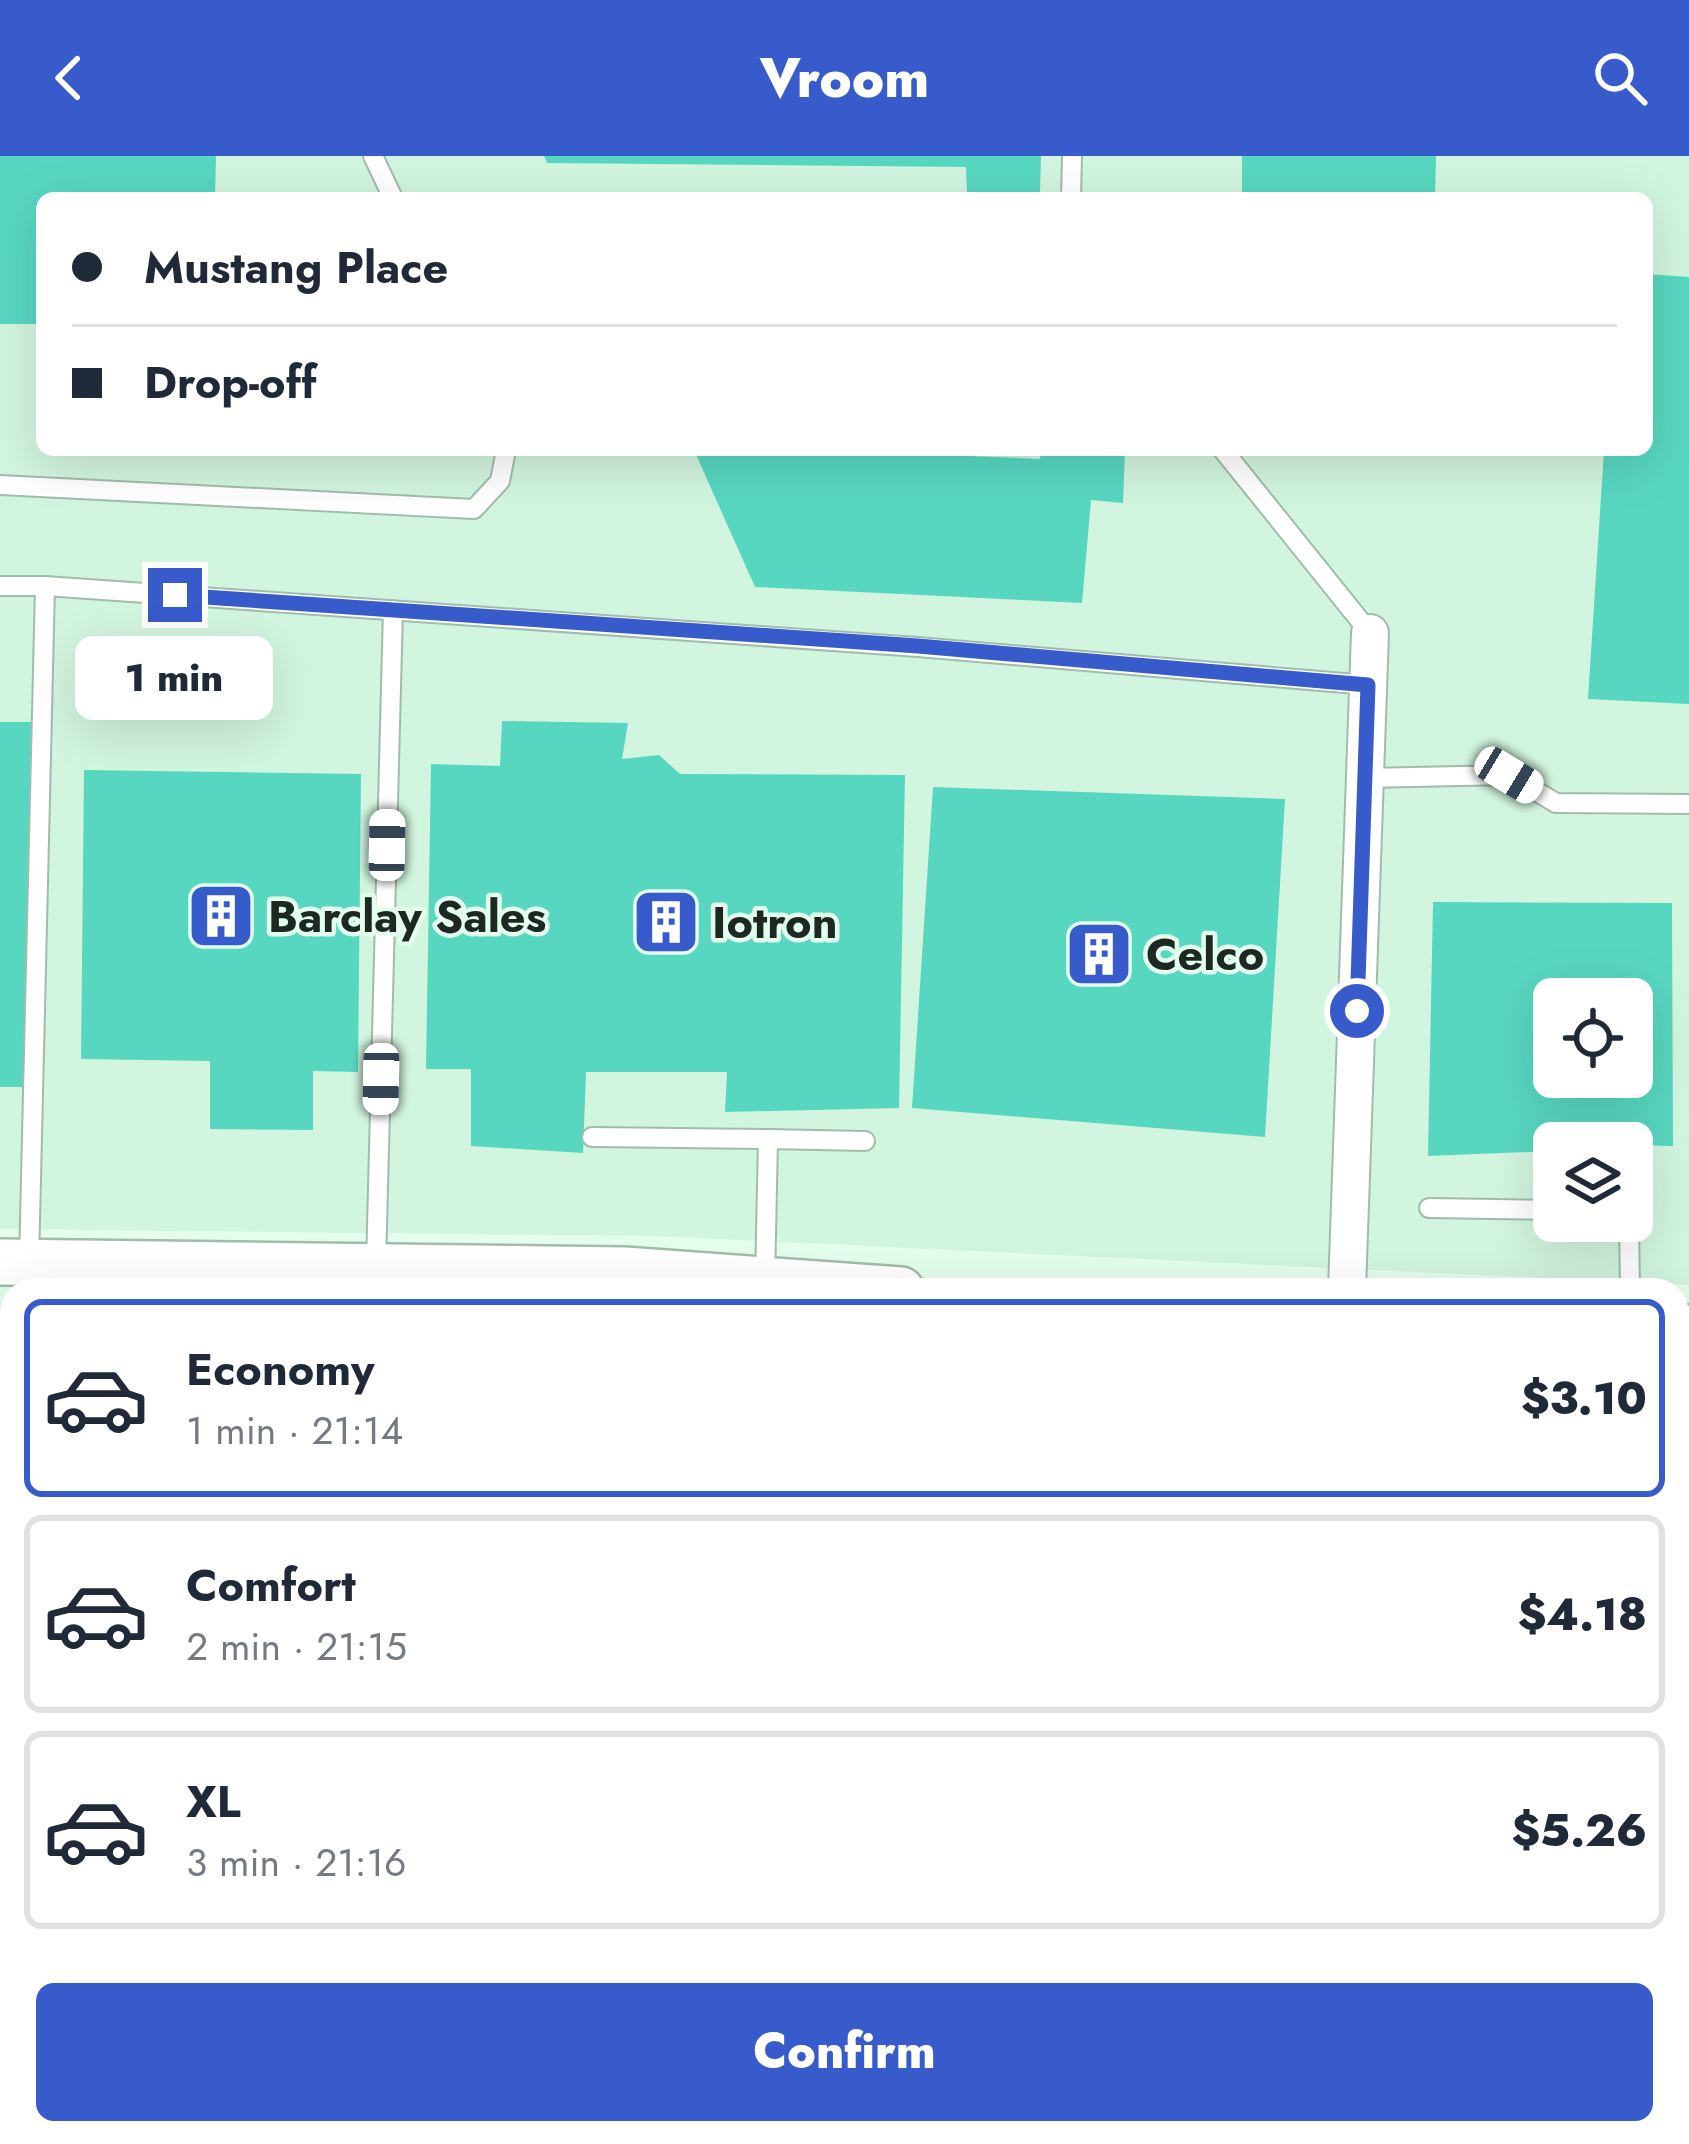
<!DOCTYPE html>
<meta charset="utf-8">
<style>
:root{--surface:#fff;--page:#f2f2f3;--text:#1f2937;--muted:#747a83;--line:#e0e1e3;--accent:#385bcc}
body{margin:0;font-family:Jost,sans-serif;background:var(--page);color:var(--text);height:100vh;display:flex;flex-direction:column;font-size:45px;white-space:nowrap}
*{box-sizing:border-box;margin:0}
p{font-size:39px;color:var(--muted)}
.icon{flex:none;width:66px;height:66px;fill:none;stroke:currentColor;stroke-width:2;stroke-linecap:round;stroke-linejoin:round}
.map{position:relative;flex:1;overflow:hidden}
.drawer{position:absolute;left:0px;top:1122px;width:1689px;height:867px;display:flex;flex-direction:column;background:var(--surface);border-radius:36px 36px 0 0;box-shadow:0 12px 48px #0002}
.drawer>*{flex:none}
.banner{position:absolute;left:36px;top:36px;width:1617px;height:264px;border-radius:18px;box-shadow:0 12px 48px #0002;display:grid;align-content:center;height:264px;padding:0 36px;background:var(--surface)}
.controls{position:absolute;left:1533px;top:822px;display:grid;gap:24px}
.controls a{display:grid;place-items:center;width:120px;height:120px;border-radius:18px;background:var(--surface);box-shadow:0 12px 48px #0002;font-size:60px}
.end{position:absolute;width:54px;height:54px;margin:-27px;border:15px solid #385bcc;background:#fff;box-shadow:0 0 0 6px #fff}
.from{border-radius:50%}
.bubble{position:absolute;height:84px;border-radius:18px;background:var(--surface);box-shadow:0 12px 48px #0002;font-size:39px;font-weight:800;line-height:84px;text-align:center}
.car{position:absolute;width:36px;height:72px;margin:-36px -18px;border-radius:15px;box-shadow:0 0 9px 3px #0007;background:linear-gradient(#fff 24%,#345 0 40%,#fff 0 76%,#345 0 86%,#fff 0)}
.banner b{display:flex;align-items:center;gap:42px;height:114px;font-size:45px}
.banner b+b{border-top:3px solid var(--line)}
.banner i{width:30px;height:30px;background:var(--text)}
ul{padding:21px 0 0;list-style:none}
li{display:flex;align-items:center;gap:36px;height:198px;margin:0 24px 18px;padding:0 12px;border:6px solid var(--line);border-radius:18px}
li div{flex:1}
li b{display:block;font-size:45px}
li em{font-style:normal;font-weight:800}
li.selected{border-color:var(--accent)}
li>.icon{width:108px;height:108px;stroke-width:1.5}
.cta{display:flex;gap:24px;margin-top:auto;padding:24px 36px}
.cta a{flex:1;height:138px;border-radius:18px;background:var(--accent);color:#fff;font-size:48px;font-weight:800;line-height:138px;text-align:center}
header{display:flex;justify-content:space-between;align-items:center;height:156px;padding:0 36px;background:var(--accent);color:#fff;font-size:54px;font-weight:800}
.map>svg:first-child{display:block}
.built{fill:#d2f5df;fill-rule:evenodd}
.green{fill:#cad09b}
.water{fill:#21bbc4}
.building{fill:#58d7c0;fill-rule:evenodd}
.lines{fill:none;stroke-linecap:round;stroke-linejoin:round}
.service-casing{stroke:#a2bcab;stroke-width:22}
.minor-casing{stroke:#a2bcab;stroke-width:40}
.tertiary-casing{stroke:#a2bcab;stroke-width:50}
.path{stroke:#92a699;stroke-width:8;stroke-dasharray:6 6;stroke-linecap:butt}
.service{stroke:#fff;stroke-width:18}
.minor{stroke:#fff;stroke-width:36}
.tertiary{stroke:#fff;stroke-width:45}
.route{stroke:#385bcc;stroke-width:15}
.labels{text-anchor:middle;stroke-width:9;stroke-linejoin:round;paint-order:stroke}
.poi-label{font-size:45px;font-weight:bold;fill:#1e2822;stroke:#e3feec;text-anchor:start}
</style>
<header><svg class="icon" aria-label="back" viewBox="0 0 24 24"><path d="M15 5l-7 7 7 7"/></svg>Vroom<svg class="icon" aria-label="search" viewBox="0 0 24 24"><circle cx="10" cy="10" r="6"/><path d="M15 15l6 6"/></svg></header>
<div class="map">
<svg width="1689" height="1988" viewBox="0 0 1689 1988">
<rect width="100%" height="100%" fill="#e3feec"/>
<path class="built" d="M0 0H1689V1129L655 1080 0 1073ZM42 42H1647V294H42ZM1554 843H1632V921H1554ZM1554 987H1632V1065H1554Z"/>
<g class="green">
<polygon points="0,1198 12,1198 12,1350 0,1351"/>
<polygon points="1677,1256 1689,1257 1689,1425 1677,1424"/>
</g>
<polygon class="water" points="0,1482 12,1483 12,1977 1677,1977 1677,1588 1689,1589 1689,1988 0,1988"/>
<g class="building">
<polygon points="0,0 216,0 215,42 42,42 42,168 0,168"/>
<polygon points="544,0 1041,0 1040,36 967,37 966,11 547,7"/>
<polygon points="1242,0 1436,0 1435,42 1242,42"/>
<polygon points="1647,118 1689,121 1689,548 1588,543 1604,294 1647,294"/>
<polygon points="694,294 896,294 896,297 1040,303 1041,294 1125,294 1123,347 1091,344 1082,447 755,431"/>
<polygon points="502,565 628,567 622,603 659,599 680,618 905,619 899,952 725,956 727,916 586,916 583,997 471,990 471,913 426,913 431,608 500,610"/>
<polygon points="0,566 34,566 24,931 0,931"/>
<polygon points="84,614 361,618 358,916 313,915 313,974 210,973 210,905 81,903"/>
<polygon points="933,631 1285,643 1265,981 912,952"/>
<path d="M1433 746 1672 747 1673 990 1554 987V995L1428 1000ZM1554 843H1632V921H1554Z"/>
</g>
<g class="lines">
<defs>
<g id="service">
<polyline points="373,0 393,42"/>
<polyline points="1071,42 1072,0"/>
<polyline points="1223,294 1370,477"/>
<polyline points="0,329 474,353 500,325 506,294"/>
<polyline points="0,430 45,430 29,1107"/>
<polyline points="45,430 918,491 1368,529"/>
<polyline points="1365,622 1509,619 1556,647 1689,648"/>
<polyline points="592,981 768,983 765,1125"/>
<polyline points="768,983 865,985"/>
<polyline points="1429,1052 1554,1054"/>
<polyline points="1629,1065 1630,1134"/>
<polyline points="376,1109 393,454"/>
</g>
<polyline id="minor" points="1347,1134 1370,477"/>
<g id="tertiary">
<polyline points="0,1106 624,1114 901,1134"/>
<polyline points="1677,1171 1689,1172"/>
</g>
</defs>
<use href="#service" class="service-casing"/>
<use href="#minor" class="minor-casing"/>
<use href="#tertiary" class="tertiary-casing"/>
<g class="path">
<polyline points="0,1188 12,1188"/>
<polyline points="1677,1246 1689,1246"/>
</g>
<use href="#service" class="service"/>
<use href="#minor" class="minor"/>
<use href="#tertiary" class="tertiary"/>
</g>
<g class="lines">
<polyline class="route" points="175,439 918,490 1368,529 1357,855"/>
</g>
<defs>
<symbol id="building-square" viewBox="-11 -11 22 22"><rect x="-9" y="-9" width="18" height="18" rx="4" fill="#385bcc" stroke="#e3feec"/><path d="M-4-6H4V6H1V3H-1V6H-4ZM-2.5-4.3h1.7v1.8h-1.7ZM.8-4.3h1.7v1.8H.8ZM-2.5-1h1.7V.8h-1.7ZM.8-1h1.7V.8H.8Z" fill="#fff"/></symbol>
</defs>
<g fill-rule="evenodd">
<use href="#building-square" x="183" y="722" width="76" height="76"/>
<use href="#building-square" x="628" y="728" width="76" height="76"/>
<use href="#building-square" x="1061" y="760" width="76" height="76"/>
</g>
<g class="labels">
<g class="poi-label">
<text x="268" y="776">Barclay Sales</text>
<text x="712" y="782">Iotron</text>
<text x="1146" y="814">Celco</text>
</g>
</g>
</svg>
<div class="controls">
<a><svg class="icon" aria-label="locate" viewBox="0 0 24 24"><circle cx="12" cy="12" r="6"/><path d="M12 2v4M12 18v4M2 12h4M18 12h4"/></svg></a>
<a><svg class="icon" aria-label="layers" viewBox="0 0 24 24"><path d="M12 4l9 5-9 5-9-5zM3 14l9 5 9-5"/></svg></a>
</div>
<i class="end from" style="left:1357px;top:855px"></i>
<i class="end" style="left:175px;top:439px"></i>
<div class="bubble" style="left:75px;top:480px;width:198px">1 min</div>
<i class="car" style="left:1509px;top:619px;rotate:121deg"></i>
<i class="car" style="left:387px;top:689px;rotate:1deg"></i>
<i class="car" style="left:381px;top:923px;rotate:181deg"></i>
<div class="banner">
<b><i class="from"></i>Mustang Place</b>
<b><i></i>Drop-off</b>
</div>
<section class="drawer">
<ul>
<li class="selected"><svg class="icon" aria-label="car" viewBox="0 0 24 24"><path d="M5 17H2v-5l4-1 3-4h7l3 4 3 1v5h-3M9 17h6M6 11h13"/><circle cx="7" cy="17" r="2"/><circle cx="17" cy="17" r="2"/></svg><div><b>Economy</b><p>1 min · 21:14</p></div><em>$3.10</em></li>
<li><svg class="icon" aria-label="car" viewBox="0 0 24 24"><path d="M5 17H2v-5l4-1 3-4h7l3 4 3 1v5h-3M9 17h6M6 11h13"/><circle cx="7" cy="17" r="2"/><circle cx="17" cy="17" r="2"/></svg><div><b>Comfort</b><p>2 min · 21:15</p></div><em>$4.18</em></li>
<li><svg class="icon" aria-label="car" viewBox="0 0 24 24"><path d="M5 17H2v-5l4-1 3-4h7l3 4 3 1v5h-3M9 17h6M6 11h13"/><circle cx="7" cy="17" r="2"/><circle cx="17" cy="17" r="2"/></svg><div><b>XL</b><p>3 min · 21:16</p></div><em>$5.26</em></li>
</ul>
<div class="cta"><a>Confirm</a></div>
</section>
</div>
